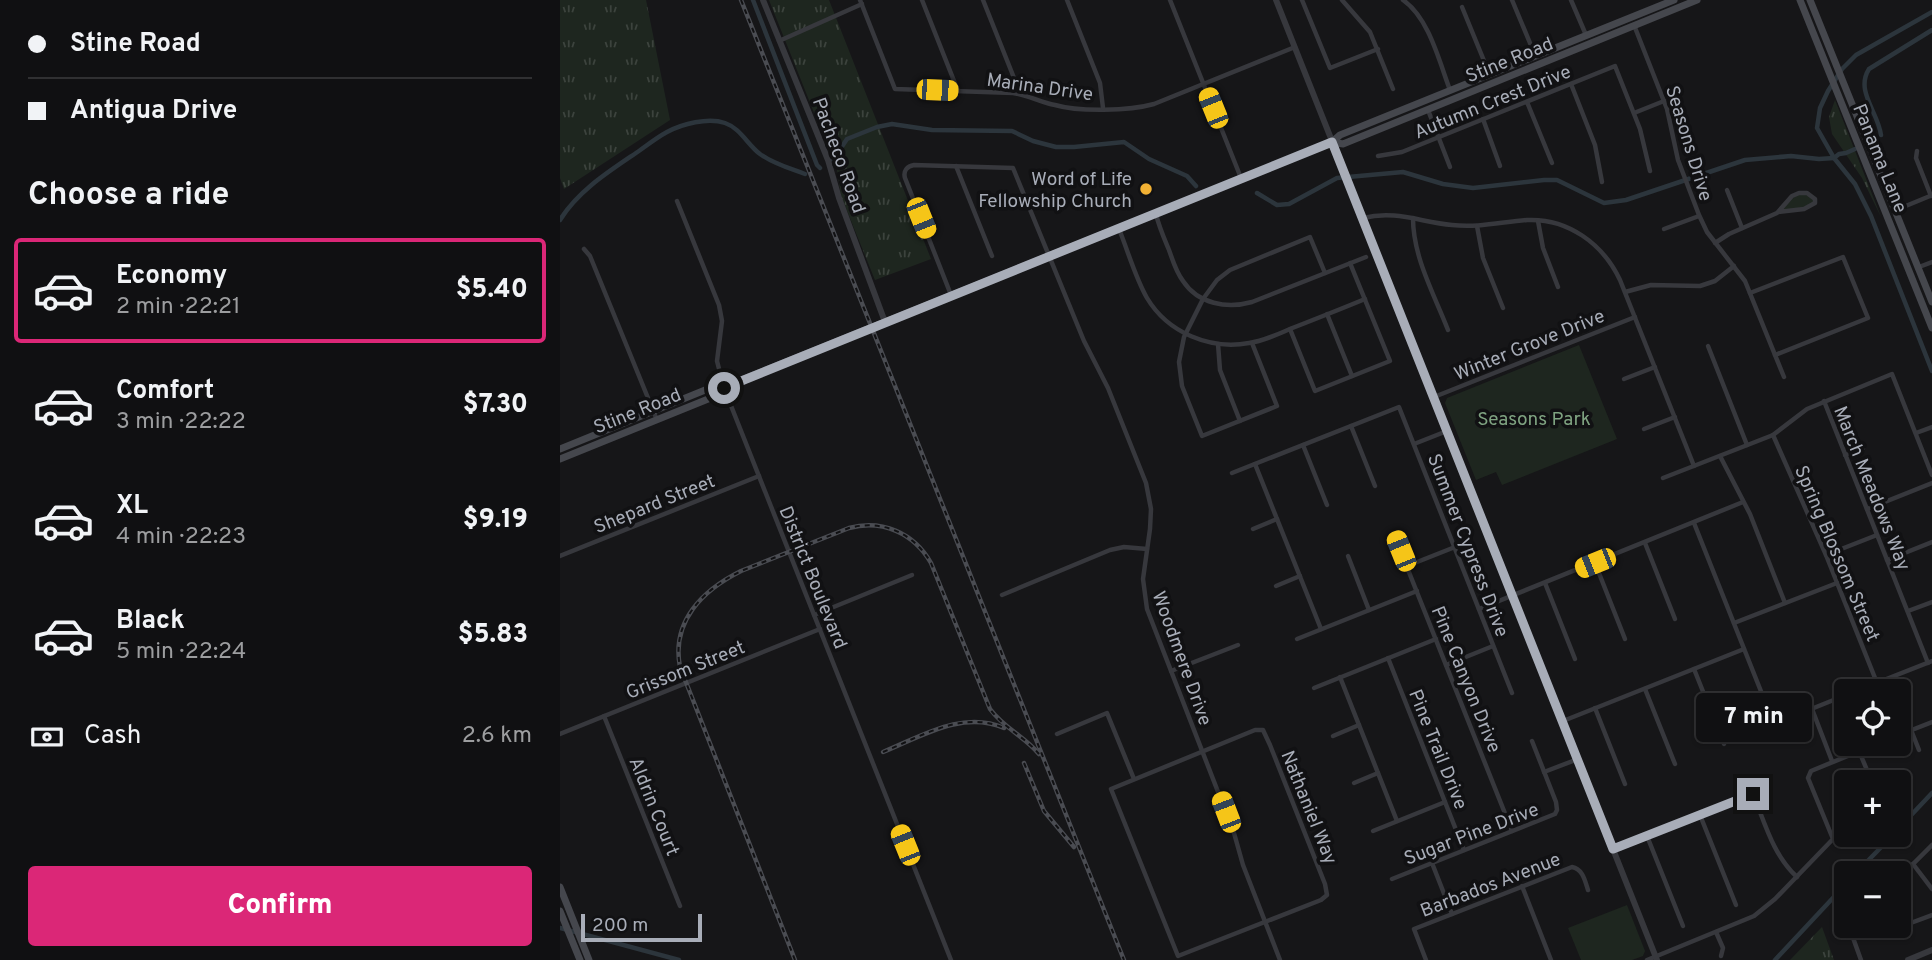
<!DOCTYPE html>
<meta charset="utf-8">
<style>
:root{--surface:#101012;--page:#19191b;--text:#f1f3f6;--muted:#9c9d9f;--line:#303032;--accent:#db2777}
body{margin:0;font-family:Overpass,sans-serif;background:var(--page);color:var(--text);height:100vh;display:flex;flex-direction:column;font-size:26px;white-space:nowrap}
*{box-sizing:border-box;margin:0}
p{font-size:23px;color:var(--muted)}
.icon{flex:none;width:38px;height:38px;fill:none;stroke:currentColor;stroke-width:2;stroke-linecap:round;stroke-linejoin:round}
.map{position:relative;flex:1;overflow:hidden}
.drawer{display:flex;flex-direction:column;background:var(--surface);width:560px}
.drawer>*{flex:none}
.hud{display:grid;align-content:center;height:154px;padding:0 28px;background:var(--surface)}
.buttons{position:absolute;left:1274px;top:679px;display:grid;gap:14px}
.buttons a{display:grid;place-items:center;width:77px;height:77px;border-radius:7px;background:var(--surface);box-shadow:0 2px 5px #0004,0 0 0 2px var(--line);font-size:35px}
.scale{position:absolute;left:21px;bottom:18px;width:121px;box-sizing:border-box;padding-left:7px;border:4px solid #a8adb8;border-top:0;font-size:19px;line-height:24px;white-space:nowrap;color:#a8adb8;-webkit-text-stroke:5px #111113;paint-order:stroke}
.end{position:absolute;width:32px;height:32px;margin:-16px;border:9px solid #a8adb8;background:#111;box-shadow:0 0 0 4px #111}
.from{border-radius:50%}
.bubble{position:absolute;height:49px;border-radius:7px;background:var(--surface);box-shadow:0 2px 5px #0004,0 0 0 2px var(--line);font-size:23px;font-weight:800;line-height:49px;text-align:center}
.car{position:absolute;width:21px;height:42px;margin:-21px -10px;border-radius:9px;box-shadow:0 0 5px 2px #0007;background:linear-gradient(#f5c518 24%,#345 0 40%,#f5c518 0 76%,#345 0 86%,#f5c518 0)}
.hud b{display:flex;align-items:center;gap:24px;height:66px;font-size:26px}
.hud b+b{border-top:2px solid var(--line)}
.hud i{width:18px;height:18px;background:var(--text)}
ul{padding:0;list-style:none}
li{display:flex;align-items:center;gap:21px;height:105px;margin:0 14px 10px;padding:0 14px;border:4px solid transparent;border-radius:7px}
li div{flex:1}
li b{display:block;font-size:26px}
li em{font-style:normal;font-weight:800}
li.selected{border-color:var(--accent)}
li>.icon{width:63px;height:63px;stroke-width:1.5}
h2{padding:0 28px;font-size:32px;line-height:84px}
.pay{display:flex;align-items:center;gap:18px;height:77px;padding:0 28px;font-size:26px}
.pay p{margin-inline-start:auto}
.cta{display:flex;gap:14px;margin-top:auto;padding:14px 28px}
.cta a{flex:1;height:80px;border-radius:7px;background:var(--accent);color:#fff;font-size:28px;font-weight:800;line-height:80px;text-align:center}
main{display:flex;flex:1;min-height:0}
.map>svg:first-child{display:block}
.grass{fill:url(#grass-tufts)}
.green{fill:#1e261f}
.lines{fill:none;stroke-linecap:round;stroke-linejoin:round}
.canal{stroke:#2c353c;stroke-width:4.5}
.minor{stroke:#37383d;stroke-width:4.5}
.tertiary{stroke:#37383d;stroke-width:6}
.secondary{stroke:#45474d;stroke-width:7}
.rail-casing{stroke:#4a4c52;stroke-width:4.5}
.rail{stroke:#111113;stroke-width:2;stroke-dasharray:5;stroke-linecap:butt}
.route{stroke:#a8adb8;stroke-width:9}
.poi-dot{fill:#f2b134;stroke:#111113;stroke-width:2.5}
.labels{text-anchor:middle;stroke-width:7;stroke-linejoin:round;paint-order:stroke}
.street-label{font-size:19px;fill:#a8adb8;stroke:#111113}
.poi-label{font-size:19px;fill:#a8adb8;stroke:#111113;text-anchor:end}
.park-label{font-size:19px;fill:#7fa381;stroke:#111113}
</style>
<main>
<section class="drawer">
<div class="hud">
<b><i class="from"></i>Stine Road</b>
<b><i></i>Antigua Drive</b>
</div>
<h2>Choose a ride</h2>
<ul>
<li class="selected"><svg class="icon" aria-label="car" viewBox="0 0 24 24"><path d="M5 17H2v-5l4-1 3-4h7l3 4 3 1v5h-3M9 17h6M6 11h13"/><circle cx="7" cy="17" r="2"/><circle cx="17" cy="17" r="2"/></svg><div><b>Economy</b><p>2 min · 22:21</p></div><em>$5.40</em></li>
<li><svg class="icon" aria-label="car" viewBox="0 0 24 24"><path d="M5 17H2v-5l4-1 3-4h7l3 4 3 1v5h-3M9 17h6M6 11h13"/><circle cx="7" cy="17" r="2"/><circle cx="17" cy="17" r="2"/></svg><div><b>Comfort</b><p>3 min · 22:22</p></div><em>$7.30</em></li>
<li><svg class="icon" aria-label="car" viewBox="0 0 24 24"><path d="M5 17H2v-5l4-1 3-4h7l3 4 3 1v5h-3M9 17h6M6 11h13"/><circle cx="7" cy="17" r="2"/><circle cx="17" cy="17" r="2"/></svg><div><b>XL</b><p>4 min · 22:23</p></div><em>$9.19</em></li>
<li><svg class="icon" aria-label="car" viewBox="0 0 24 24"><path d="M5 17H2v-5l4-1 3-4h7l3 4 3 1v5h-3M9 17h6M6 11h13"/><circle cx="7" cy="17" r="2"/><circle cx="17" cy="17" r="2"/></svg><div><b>Black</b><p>5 min · 22:24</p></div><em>$5.83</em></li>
</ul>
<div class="pay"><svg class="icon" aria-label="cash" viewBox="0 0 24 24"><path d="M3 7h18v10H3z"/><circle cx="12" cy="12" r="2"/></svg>Cash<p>2.6 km</p></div>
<div class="cta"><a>Confirm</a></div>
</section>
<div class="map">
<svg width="1372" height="960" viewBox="0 0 1372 960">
<defs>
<pattern id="grass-tufts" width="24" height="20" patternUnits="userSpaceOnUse" patternTransform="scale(1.75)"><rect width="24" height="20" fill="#1e261f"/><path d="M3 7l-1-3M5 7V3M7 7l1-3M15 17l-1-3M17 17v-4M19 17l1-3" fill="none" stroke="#3c433d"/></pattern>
</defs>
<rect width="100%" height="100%" fill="#161618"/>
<g class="grass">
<polygon points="0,0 86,0 110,120 4,189 0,178"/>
<polygon points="209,0 269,0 371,259 315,280 281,196 277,170"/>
<polygon points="1275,100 1321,217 1302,178 1272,134 1269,117"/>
<polygon points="1262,927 1274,960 1230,960"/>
</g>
<g class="green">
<polygon points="1239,193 1254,197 1253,205 1218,212"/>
<polygon points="1019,345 1057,439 942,485 936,472 916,480 885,403 887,398"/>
<polygon points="1067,905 1085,951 1083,956 1072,960 1021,960 1008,928"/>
</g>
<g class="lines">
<g class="canal">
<polyline points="193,0 257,165 260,168"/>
<polyline points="1372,12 1296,55 1282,69 1268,91 1260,108 1257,128 1274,158 1295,184 1311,216 1372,371"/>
<path d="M1321 135C1318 112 1295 91 1309 69L1372 30"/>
<polyline points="273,160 287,139 317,127 332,124 372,130 452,131 473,141 496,147 514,147 564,142 589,159 627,176 636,186"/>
<polyline points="697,193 717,205 729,204 777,178 843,172 883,184 913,188 984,180 997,180 1044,203 1066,200 1185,160 1231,156 1259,159 1274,158 1279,154 1286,153 1295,149"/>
<path d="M0 220C18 191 48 172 76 153 86 146 96 138 107 132 122 124 148 117 165 123 180 128 188 145 200 154 214 164 229 168 245 174"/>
<polyline points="1339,828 1372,793"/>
<polyline points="1296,873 1333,835"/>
<polyline points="0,928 119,960"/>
<polyline points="1215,960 1286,884"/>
</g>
<g class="minor">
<path d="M300 0 335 89 453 93C468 95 480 102 495 105 519 112 569 111 594 104L735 47"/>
<polyline points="362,0 398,91"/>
<polyline points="423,0 460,93"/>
<polyline points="507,0 540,83 543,108"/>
<polyline points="610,0 681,178"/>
<polyline points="742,0 770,68 818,49"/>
<polyline points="782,0 810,32 833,89"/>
<path d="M843 0C869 18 879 61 890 90"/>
<polyline points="952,0 975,55"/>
<polyline points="1011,0 1026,35"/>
<polyline points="902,7 929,73"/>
<polyline points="1074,25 1107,109 1118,160 1139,215 1147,232 1185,281 1224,377"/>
<polyline points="219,41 302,4"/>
<polyline points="1011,84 1035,145 1042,182"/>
<polyline points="967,102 992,163"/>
<polyline points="868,110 890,167"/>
<polyline points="1074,113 1104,101"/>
<polyline points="923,119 940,166"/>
<polyline points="1357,151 1356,158 1371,196"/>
<polyline points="818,156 842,152 1055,66 1080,129 1090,171"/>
<polyline points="396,166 432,256"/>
<polyline points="1167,190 1182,228"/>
<polygon points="1239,193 1247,193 1255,199 1255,203 1244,209 1218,212 1232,196"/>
<polyline points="117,201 159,305 162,321 157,361 164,388 391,960"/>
<polyline points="1336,210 1370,196"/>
<path d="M596 214C599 227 604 238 609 250 613 261 616 272 623 281 638 304 667 309 692 302L806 257"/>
<path d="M803 218C836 210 860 222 892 225 917 228 942 222 967 220 1008 218 1043 244 1060 280L1134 466"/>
<path d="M853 218C853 257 874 294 888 330"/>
<polyline points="978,221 983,248 998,287"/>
<polyline points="917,226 923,258 943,308"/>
<path d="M559 229C568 251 575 277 587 298 608 333 650 350 689 343 705 341 720 333 735 327 758 318 781 309 805 299"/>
<polyline points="1104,229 1139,216"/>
<polyline points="1155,243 1169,234 1217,213"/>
<polyline points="24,249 30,256 97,420"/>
<polyline points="1359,267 1372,262"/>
<polyline points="1065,292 1091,285 1140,286 1155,281 1174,266"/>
<polyline points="1190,293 1283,257 1308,318 1215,355"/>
<path d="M391 295 345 178C343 171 347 166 354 165L453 168 524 341 548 388 586 483 591 509 590 529 583 579 587 609 674 833 683 865 720 960"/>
<polyline points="767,314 792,376"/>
<polyline points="730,329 755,391 830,361 790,263"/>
<polyline points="692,343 717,406 642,436 622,386 619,362 624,337 643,299 657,280 670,270 750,237 765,273"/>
<polyline points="658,344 660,370 680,421"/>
<polyline points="1148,346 1187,445"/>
<polyline points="1064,379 1095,367"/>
<polyline points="874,397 1075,317"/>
<polyline points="1264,401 1368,663"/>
<polyline points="791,426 815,486"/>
<polyline points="1084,429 1115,417"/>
<polyline points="1356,433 1372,427"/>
<polyline points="1213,435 1266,555 1317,683"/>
<polyline points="854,444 887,431"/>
<polyline points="743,445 767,505"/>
<polyline points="1285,455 1303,448"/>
<polyline points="1160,456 1190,514 1225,603"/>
<polyline points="695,464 761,629"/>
<polyline points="672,473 839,407 952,693"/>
<polyline points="1103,478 1213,435 1247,409 1332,374 1372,475"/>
<polyline points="1307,509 1372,483"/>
<polyline points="1134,523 1214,724 1286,695"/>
<polyline points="693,529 717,519"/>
<polyline points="835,537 952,831"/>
<polyline points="1085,543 1115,619"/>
<polyline points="1266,555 1317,535"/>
<polyline points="0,556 199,476"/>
<polyline points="788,556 809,610"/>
<polyline points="1327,560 1372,542"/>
<polyline points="1035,563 1065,639"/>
<polyline points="847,566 895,547"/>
<polyline points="985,583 1015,659"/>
<polyline points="716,586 740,576"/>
<polyline points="442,595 550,550 564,547 587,549"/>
<polyline points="919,609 1183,502"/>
<polyline points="1348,611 1372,602"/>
<polyline points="254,615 352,575"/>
<polyline points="1174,623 1277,583"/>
<polyline points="737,639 857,591"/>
<polyline points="828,658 904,850"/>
<polyline points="886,665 933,646"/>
<polyline points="1134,669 1164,744"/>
<polyline points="611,671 678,645"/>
<polyline points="780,677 837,821"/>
<polyline points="754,688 876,639"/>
<polyline points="1085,689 1115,764"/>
<polyline points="1296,691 1372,661"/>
<polyline points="1035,708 1065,784"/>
<polyline points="1252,709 1272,761"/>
<polyline points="44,716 120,906"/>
<polyline points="1003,721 1184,649"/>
<polygon points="695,730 703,730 710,745 765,884 767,895 761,900 618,956 551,789"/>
<polyline points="1351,730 1359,750"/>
<polyline points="0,734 260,629"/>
<polyline points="497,734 547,713 574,779"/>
<polyline points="1339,735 1372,722"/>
<polyline points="773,736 799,725"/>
<polyline points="1299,751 1312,782"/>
<polyline points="984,772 1018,759"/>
<polyline points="794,783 818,773"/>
<polyline points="1140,815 1176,905"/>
<polyline points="813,831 885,802"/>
<polyline points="1087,836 1123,926"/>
<path d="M1053 849 1193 794C1205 823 1213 855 1237 877"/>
<polyline points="872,863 892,914"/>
<polyline points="1353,864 1372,889"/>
<polyline points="1339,878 1372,845"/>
<polyline points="832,879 995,814 997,810 996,802 972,741"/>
<polyline points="962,886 991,960"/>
<polyline points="1339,921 1348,924 1372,915"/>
<polyline points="1294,926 1292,935 1301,960"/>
<polyline points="1156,932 1163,948 1161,956"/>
<path d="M866 960 854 929 1012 867C1023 869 1025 881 1028 890"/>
<polyline points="1087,960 1194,916 1215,899 1273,839 1248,778 1251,771 1317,744"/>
</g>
<g class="tertiary">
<polyline points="203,0 268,160 279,198 325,322"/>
<polyline points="716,0 1097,960"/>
<polyline points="1348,960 1372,950"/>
</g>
<g class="secondary">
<polyline points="1240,0 1372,328"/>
<polyline points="1250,0 1372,302"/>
<polyline points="772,142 783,144 1137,0"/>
<polyline points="0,449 155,386 164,388"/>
<polyline points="0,459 158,395 164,388 171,384 772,142 780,135 1114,0"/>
<polyline points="0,887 29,960"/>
<polyline points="0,911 20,960"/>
</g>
<defs>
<g id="rail">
<polyline points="181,0 564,960"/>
<path d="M323 752C362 736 403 710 444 728"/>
<polyline points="464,763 484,811 514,847"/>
<path d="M235 960 120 667C111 621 143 590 181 571L289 528C322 519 354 533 371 563L430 709C444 728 465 737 479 754"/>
</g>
</defs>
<use href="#rail" class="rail-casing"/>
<use href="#rail" class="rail"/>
</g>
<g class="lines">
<polyline class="route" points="164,388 772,142 1053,849 1193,794"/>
</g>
<circle class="poi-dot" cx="586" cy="189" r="7"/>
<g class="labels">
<g class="street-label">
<text transform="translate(949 59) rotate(-22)" y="7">Stine Road</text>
<text transform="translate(480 86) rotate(8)" y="7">Marina Drive</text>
<text transform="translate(932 101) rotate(-22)" y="7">Autumn Crest Drive</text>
<text transform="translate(1130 143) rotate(73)" y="7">Seasons Drive</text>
<text transform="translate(280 155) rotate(70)" y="7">Pacheco Road</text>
<text transform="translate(1321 158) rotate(68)" y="7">Panama Lane</text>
<text transform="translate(969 344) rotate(-22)" y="7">Winter Grove Drive</text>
<text transform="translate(77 410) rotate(-22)" y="7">Stine Road</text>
<text transform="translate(1313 488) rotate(68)" y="7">March Meadows Way</text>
<text transform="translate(94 503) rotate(-22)" y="7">Shepard Street</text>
<text transform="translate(909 545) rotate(69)" y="7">Summer Cypress Drive</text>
<text transform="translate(1278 553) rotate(67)" y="7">Spring Blossom Street</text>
<text transform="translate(254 577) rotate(68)" y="7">District Boulevard</text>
<text transform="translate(623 658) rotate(70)" y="7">Woodmere Drive</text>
<text transform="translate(125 669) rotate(-22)" y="7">Grissom Street</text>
<text transform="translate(907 679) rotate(68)" y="7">Pine Canyon Drive</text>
<text transform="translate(879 749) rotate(68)" y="7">Pine Trail Drive</text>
<text transform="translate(95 806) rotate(68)" y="7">Aldrin Court</text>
<text transform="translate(750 807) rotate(68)" y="7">Nathaniel Way</text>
<text transform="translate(911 833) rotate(-21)" y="7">Sugar Pine Drive</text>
<text transform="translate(930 884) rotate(-21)" y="7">Barbados Avenue</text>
</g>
<g class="poi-label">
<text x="572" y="185">Word of Life<tspan x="572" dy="22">Fellowship Church</tspan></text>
</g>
<g class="park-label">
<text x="974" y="425">Seasons Park</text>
</g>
</g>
</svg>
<div class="buttons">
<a><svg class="icon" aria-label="locate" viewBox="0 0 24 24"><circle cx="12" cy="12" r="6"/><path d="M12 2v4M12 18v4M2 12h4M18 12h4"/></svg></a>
<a>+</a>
<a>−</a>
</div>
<div class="scale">200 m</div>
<i class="end from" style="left:164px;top:388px"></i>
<i class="end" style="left:1193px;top:794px"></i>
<div class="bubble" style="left:1136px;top:693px;width:116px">7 min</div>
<i class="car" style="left:377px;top:90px;rotate:92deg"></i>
<i class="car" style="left:653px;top:108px;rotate:338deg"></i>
<i class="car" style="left:361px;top:218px;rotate:158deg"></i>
<i class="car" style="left:841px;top:551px;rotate:338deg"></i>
<i class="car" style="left:1035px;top:563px;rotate:248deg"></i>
<i class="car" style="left:666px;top:812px;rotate:339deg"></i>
<i class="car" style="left:345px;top:845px;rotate:338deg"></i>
</div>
</main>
